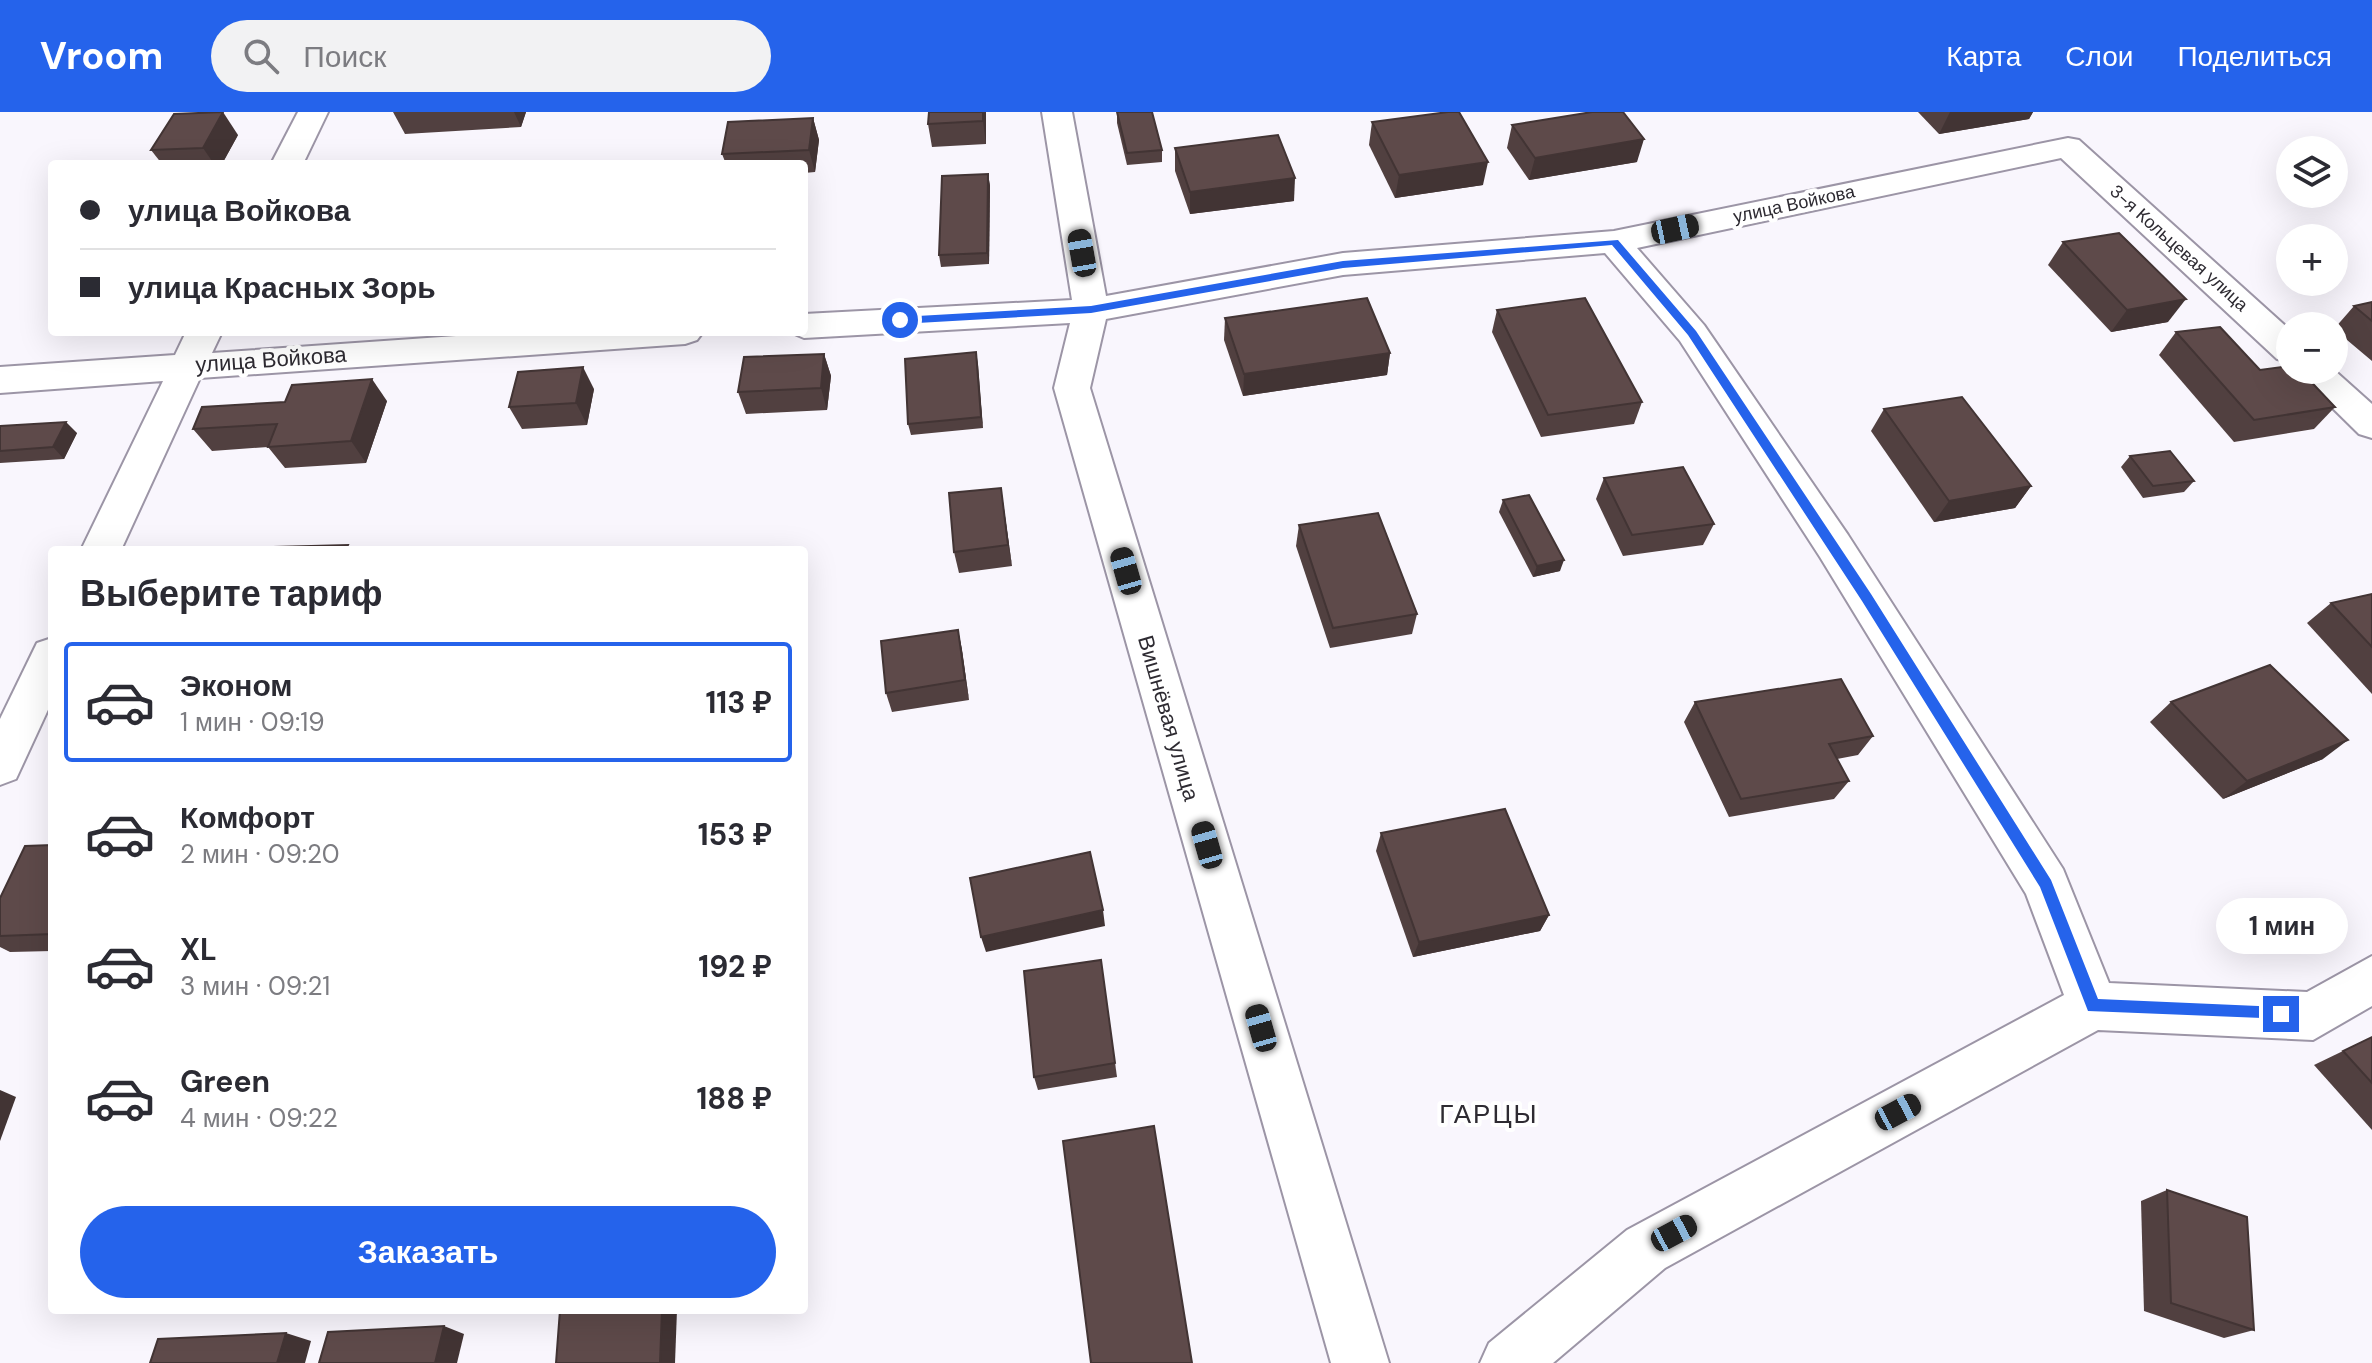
<!DOCTYPE html>
<html lang="ru">
<meta charset="utf-8">
<style>
:root{--surface:#fff;--page:#f2f2f3;--text:#2b2b33;--muted:#7c7c81;--line:#e1e1e2;--accent:#2563eb}
body{margin:0;font-family:"DM Sans",sans-serif;background:var(--page);color:var(--text);height:100vh;display:flex;flex-direction:column;font-size:30px;white-space:nowrap}
*{box-sizing:border-box;margin:0}
p{font-size:26px;color:var(--muted)}
.icon{flex:none;width:44px;height:44px;fill:none;stroke:currentColor;stroke-width:2;stroke-linecap:round;stroke-linejoin:round}
.map{position:relative;flex:1;overflow:hidden}
.drawer{position:absolute;left:48px;top:434px;width:760px;height:768px;display:flex;flex-direction:column;background:var(--surface);border-radius:8px;box-shadow:0 8px 32px #0002}
.drawer>*{flex:none}
.hud{position:absolute;left:48px;top:48px;width:760px;height:176px;border-radius:8px;box-shadow:0 8px 32px #0002;display:grid;align-content:center;height:176px;padding:0 32px;background:var(--surface)}
.fabs{position:absolute;left:2276px;top:24px;display:grid;gap:16px}
.fabs a{display:grid;place-items:center;width:72px;height:72px;border-radius:50%;background:var(--surface);box-shadow:0 8px 32px #0002;font-size:40px}
.end{position:absolute;width:36px;height:36px;margin:-18px;border:10px solid #2563eb;background:#fff;box-shadow:0 0 0 4px #fff}
.from{border-radius:50%}
.bubble{position:absolute;height:56px;border-radius:28px;background:var(--surface);box-shadow:0 8px 32px #0002;font-size:26px;font-weight:700;line-height:56px;text-align:center}
.car{position:absolute;width:24px;height:48px;margin:-24px -12px;border-radius:10px;box-shadow:0 0 6px 2px #0007;background:linear-gradient(#222 24%,#8ab4d8 0 40%,#222 0 76%,#8ab4d8 0 86%,#222 0)}
.hud b{display:flex;align-items:center;gap:28px;height:76px;font-size:30px}
.hud b+b{border-top:2px solid var(--line)}
.hud i{width:20px;height:20px;background:var(--text)}
ul{padding:0;list-style:none}
li{display:flex;align-items:center;gap:24px;height:120px;margin:0 16px 12px;padding:0 16px;border:4px solid transparent;border-radius:8px}
li div{flex:1}
li b{display:block;font-size:30px}
li em{font-style:normal;font-weight:700}
li.on{border-color:var(--accent)}
li>.icon{width:72px;height:72px;stroke-width:1.5}
h2{padding:0 32px;font-size:36px;line-height:96px}
.cta{display:flex;gap:16px;margin-top:auto;padding:16px 32px}
.cta a{flex:1;height:92px;border-radius:48px;background:var(--accent);color:#fff;font-size:32px;font-weight:700;line-height:92px;text-align:center}
header{display:flex;align-items:center;gap:48px;box-sizing:border-box;height:112px;padding:0 40px;background:var(--accent);color:#fff}
header strong{font-size:38px}
nav{display:flex;gap:44px;margin-inline-start:auto;font-size:28px}
.search{width:560px;height:72px;background:var(--page);display:flex;align-items:center;gap:20px;box-sizing:border-box;padding:0 28px;border-radius:44px;color:var(--muted);font-size:30px}
.map>svg:first-child{display:block}
.lines{fill:none;stroke-linecap:round;stroke-linejoin:round}
.minor-casing{stroke:#9c95a6;stroke-width:4}
.minor{fill:#fff;fill-rule:evenodd}
.wall{fill:#514040}
.shaded-wall{fill:#423434}
.building{fill:#5e4a4a;stroke:#423434;stroke-width:2}
.route{fill:#2563eb}
.labels{text-anchor:middle;stroke-width:8;stroke-linejoin:round;paint-order:stroke}
.far-street-label{font-size:18px;fill:#2e2b32;stroke:#fff}
.street-label{font-size:22px;fill:#2e2b32;stroke:#fff}
.quarter-label{font-size:26px;letter-spacing:2px;fill:#2e2b32;stroke:#fff}
</style>
<header>
<strong>Vroom</strong>
<div class="search"><svg class="icon" aria-label="search" viewBox="0 0 24 24"><circle cx="10" cy="10" r="6"/><path d="M15 15l6 6"/></svg>Поиск</div>
<nav><a>Карта</a><a>Слои</a><a>Поделиться</a></nav>
</header>
<div class="map">
<svg width="2372" height="1251" viewBox="0 0 2372 1251">
<rect width="100%" height="100%" fill="#f9f6fd"/>
<g class="lines">
<defs>
<g id="minor">
<polygon points="298,0 328,0 303,52 271,52"/>
<polygon points="1042,0 1072,0 1106,184 1343,141 1614,119 2068,26 2079,28 2290,218 2290,250 2277,247 2061,46 1637,136 1704,213 1848,423 2063,757 2109,871 2307,880 2372,844 2372,894 2313,928 2098,918 1665,1156 1553,1251 1480,1251 1489,1231 1627,1118 2064,883 2026,782 1820,445 1680,229 1605,141 1343,163 1106,207 1090,276 1389,1251 1331,1251 1054,276 1070,211 804,226 790,220 804,220 804,202 1072,188"/>
<polygon points="186,220 222,220 212,241 513,220 703,220 697,228 685,232 200,266 121,438 81,438 163,269 0,281 0,255 175,243"/>
<polygon points="2294,258 2334,258 2372,292 2372,326 2359,322"/>
<polygon points="52,526 52,589 16,667 0,673 0,607 37,531"/>
</g>
</defs>
<use href="#minor" class="minor-casing"/>
<use href="#minor" class="minor"/>
</g>
<g class="wall">
<polygon points="393,0 526,0 521,15 405,22"/>
<polygon points="986,0 986,32 932,35 928,12"/>
<polygon points="1117,0 1162,38 1162,50 1127,53 1117,11"/>
<polygon points="1918,0 2033,0 2029,7 1939,22"/>
<polygon points="813,6 819,28 815,60 804,61 804,52 726,52 722,42"/>
<polygon points="1372,10 1483,73 1395,86 1369,33"/>
<polygon points="1512,13 1637,50 1529,68 1507,36"/>
<polygon points="238,23 222,52 162,52 151,38"/>
<polygon points="1175,36 1294,89 1190,102 1175,59"/>
<polygon points="988,62 990,74 989,152 941,155 939,143"/>
<polygon points="2063,130 2168,210 2111,220 2048,153"/>
<polygon points="2372,190 2372,249 2334,217 2354,194"/>
<polygon points="1497,198 1642,290 1634,312 1541,325 1492,220"/>
<polygon points="1225,206 1390,241 1387,263 1243,284 1224,228"/>
<polygon points="2176,220 2260,258 2335,295 2314,317 2234,330 2159,243"/>
<polygon points="976,240 983,316 911,323 908,312"/>
<polygon points="824,242 831,264 827,298 746,302 738,280"/>
<polygon points="594,277 587,313 522,317 509,295"/>
<polygon points="387,289 366,351 285,356 268,335 212,339 193,317"/>
<polygon points="1884,297 2031,374 2015,396 1934,410 1871,319"/>
<polygon points="0,314 77,321 64,347 0,351"/>
<polygon points="2130,344 2194,369 2184,380 2143,386 2121,355"/>
<polygon points="1604,366 1714,412 1703,433 1623,444 1596,387"/>
<polygon points="1001,376 1012,454 959,461 954,440"/>
<polygon points="1503,388 1560,459 1533,465 1499,400"/>
<polygon points="1299,413 1417,502 1412,522 1330,536 1296,434"/>
<polygon points="2372,482 2372,582 2307,511 2331,491"/>
<polygon points="958,518 962,538 969,588 892,600 886,581"/>
<polygon points="1695,590 1873,624 1858,643 1837,647 1849,669 1834,687 1729,705 1684,610"/>
<polygon points="2171,590 2323,647 2223,687 2150,610"/>
<polygon points="1381,721 1549,803 1540,819 1413,845 1376,739"/>
<polygon points="52,733 52,839 10,840 0,835 0,786"/>
<polygon points="1101,848 1117,965 1038,978 1034,965"/>
<polygon points="2372,925 2372,1018 2314,953"/>
<polygon points="2167,1078 2254,1218 2224,1226 2144,1199 2141,1089"/>
</g>
<g class="shaded-wall">
<polygon points="223,0 238,23 222,52 214,52 203,36"/>
<polygon points="514,0 526,0 521,15"/>
<polygon points="983,0 986,0 986,32 983,9"/>
<polygon points="1950,0 2033,0 2029,7 1939,22"/>
<polygon points="813,6 819,28 815,60 809,38"/>
<polygon points="1644,27 1637,50 1529,68 1535,46"/>
<polygon points="1488,50 1483,73 1395,86 1399,63"/>
<polygon points="988,62 990,74 989,152 987,141"/>
<polygon points="1295,66 1294,89 1190,102 1190,80"/>
<polygon points="2186,187 2168,210 2111,220 2127,198"/>
<polygon points="976,240 978,252 983,316 981,305"/>
<polygon points="1390,241 1387,263 1243,284 1244,262"/>
<polygon points="824,242 831,264 827,298 821,276"/>
<polygon points="583,255 594,277 587,313 576,291"/>
<polygon points="372,267 387,289 366,351 351,329"/>
<polygon points="66,310 77,321 64,347 53,335"/>
<polygon points="2031,374 2015,396 1934,410 1949,389"/>
<polygon points="1001,376 1004,397 1012,454 1008,433"/>
<polygon points="1564,448 1560,459 1533,465 1537,454"/>
<polygon points="958,518 962,538 969,588 965,568"/>
<polygon points="2348,628 2323,647 2223,687 2247,669"/>
<polygon points="1103,798 1105,814 986,840 981,825"/>
<polygon points="1549,803 1540,819 1413,845 1419,830"/>
<polygon points="0,978 16,985 0,1029"/>
<polygon points="662,1198 677,1198 675,1251 660,1251"/>
<polygon points="444,1214 464,1222 457,1251 435,1251"/>
<polygon points="286,1221 311,1229 305,1251 277,1251"/>
</g>
<g class="building">
<polygon points="223,0 203,36 151,38 174,2"/>
<polygon points="929,0 983,0 983,9 928,12"/>
<polygon points="1117,0 1152,0 1162,38 1127,41"/>
<polygon points="1448,0 1459,0 1488,50 1399,63 1372,10"/>
<polygon points="1592,0 1623,0 1644,27 1535,46 1512,13"/>
<polygon points="813,6 809,38 722,42 728,10"/>
<polygon points="1278,23 1295,66 1190,80 1175,36"/>
<polygon points="988,62 987,141 939,143 942,64"/>
<polygon points="2119,121 2186,187 2127,198 2063,130"/>
<polygon points="1367,186 1390,241 1244,262 1225,206"/>
<polygon points="1585,186 1642,290 1548,303 1497,198"/>
<polygon points="2372,190 2372,209 2354,194"/>
<polygon points="2220,215 2260,258 2290,254 2290,258 2300,258 2335,295 2254,308 2176,220"/>
<polygon points="976,240 981,305 908,312 905,247"/>
<polygon points="824,242 821,276 738,280 744,245"/>
<polygon points="583,255 576,291 509,295 518,260"/>
<polygon points="372,267 351,329 268,335 277,312 193,317 202,295 285,290 292,273"/>
<polygon points="1962,285 2031,374 1949,389 1884,297"/>
<polygon points="66,310 53,335 0,339 0,314"/>
<polygon points="2170,339 2194,369 2153,374 2130,344"/>
<polygon points="1683,355 1714,412 1632,423 1604,366"/>
<polygon points="1001,376 1008,433 954,440 949,381"/>
<polygon points="1529,383 1564,448 1537,454 1503,388"/>
<polygon points="1378,401 1417,502 1333,516 1299,413"/>
<polygon points="348,433 346,438 237,438 237,436"/>
<polygon points="2372,482 2372,535 2331,491"/>
<polygon points="958,518 965,568 886,581 881,529"/>
<polygon points="2270,553 2348,628 2247,669 2171,590"/>
<polygon points="1841,567 1873,624 1829,632 1849,669 1741,687 1695,590"/>
<polygon points="1505,697 1549,803 1419,830 1381,721"/>
<polygon points="52,733 52,822 0,824 0,786 25,734"/>
<polygon points="1090,740 1103,798 981,825 970,766"/>
<polygon points="1101,848 1115,951 1034,965 1024,859"/>
<polygon points="2372,925 2372,971 2343,939"/>
<polygon points="1154,1014 1192,1251 1091,1251 1063,1029"/>
<polygon points="2167,1078 2247,1105 2254,1218 2171,1191"/>
<polygon points="560,1198 662,1198 660,1251 556,1251"/>
<polygon points="444,1214 435,1251 319,1251 328,1220"/>
<polygon points="286,1221 277,1251 150,1251 158,1227"/>
</g>
<polygon class="route" points="1618,128 1696,219 1871,482 2051,768 2098,887 2281,895 2287,897 2287,907 2088,899 2040,775 1862,489 1688,223 1612,133 1343,156 1091,201 900,212 895,208 900,205 1091,194 1343,149"/>
<g class="labels">
<g class="far-street-label">
<text transform="translate(1794 92) rotate(-12)" y="6">улица Войкова</text>
<text transform="translate(2179 136) rotate(42)" y="6">3-я Кольцевая улица</text>
</g>
<g class="street-label">
<text transform="translate(271 247) rotate(-4)" y="8">улица Войкова</text>
<text transform="translate(1169 606) rotate(74)" y="8">Вишнёвая улица</text>
</g>
<g class="quarter-label">
<text x="1489" y="1011">ГАРЦЫ</text>
</g>
</g>
</svg>
<div class="fabs">
<a><svg class="icon" aria-label="layers" viewBox="0 0 24 24"><path d="M12 4l9 5-9 5-9-5zM3 14l9 5 9-5"/></svg></a>
<a>+</a>
<a>−</a>
</div>
<i class="end from" style="left:900px;top:208px"></i>
<i class="end" style="left:2281px;top:902px"></i>
<div class="bubble" style="left:2216px;top:786px;width:132px">1 мин</div>
<i class="car" style="left:1675px;top:117px;rotate:78deg"></i>
<i class="car" style="left:1082px;top:141px;rotate:350deg"></i>
<i class="car" style="left:1126px;top:459px;rotate:344deg"></i>
<i class="car" style="left:1207px;top:733px;rotate:344deg"></i>
<i class="car" style="left:1261px;top:916px;rotate:344deg"></i>
<i class="car" style="left:1898px;top:1000px;rotate:62deg"></i>
<i class="car" style="left:1674px;top:1121px;rotate:62deg"></i>
<div class="hud">
<b><i class="from"></i>улица Войкова</b>
<b><i></i>улица Красных Зорь</b>
</div>
<section class="drawer">
<h2>Выберите тариф</h2>
<ul>
<li class="on"><svg class="icon" aria-label="car" viewBox="0 0 24 24"><path d="M5 17H2v-5l4-1 3-4h7l3 4 3 1v5h-3M9 17h6M6 11h13"/><circle cx="7" cy="17" r="2"/><circle cx="17" cy="17" r="2"/></svg><div><b>Эконом</b><p>1 мин · 09:19</p></div><em>113 ₽</em></li>
<li><svg class="icon" aria-label="car" viewBox="0 0 24 24"><path d="M5 17H2v-5l4-1 3-4h7l3 4 3 1v5h-3M9 17h6M6 11h13"/><circle cx="7" cy="17" r="2"/><circle cx="17" cy="17" r="2"/></svg><div><b>Комфорт</b><p>2 мин · 09:20</p></div><em>153 ₽</em></li>
<li><svg class="icon" aria-label="car" viewBox="0 0 24 24"><path d="M5 17H2v-5l4-1 3-4h7l3 4 3 1v5h-3M9 17h6M6 11h13"/><circle cx="7" cy="17" r="2"/><circle cx="17" cy="17" r="2"/></svg><div><b>XL</b><p>3 мин · 09:21</p></div><em>192 ₽</em></li>
<li><svg class="icon" aria-label="car" viewBox="0 0 24 24"><path d="M5 17H2v-5l4-1 3-4h7l3 4 3 1v5h-3M9 17h6M6 11h13"/><circle cx="7" cy="17" r="2"/><circle cx="17" cy="17" r="2"/></svg><div><b>Green</b><p>4 мин · 09:22</p></div><em>188 ₽</em></li>
</ul>
<div class="cta"><a>Заказать</a></div>
</section>
</div>
